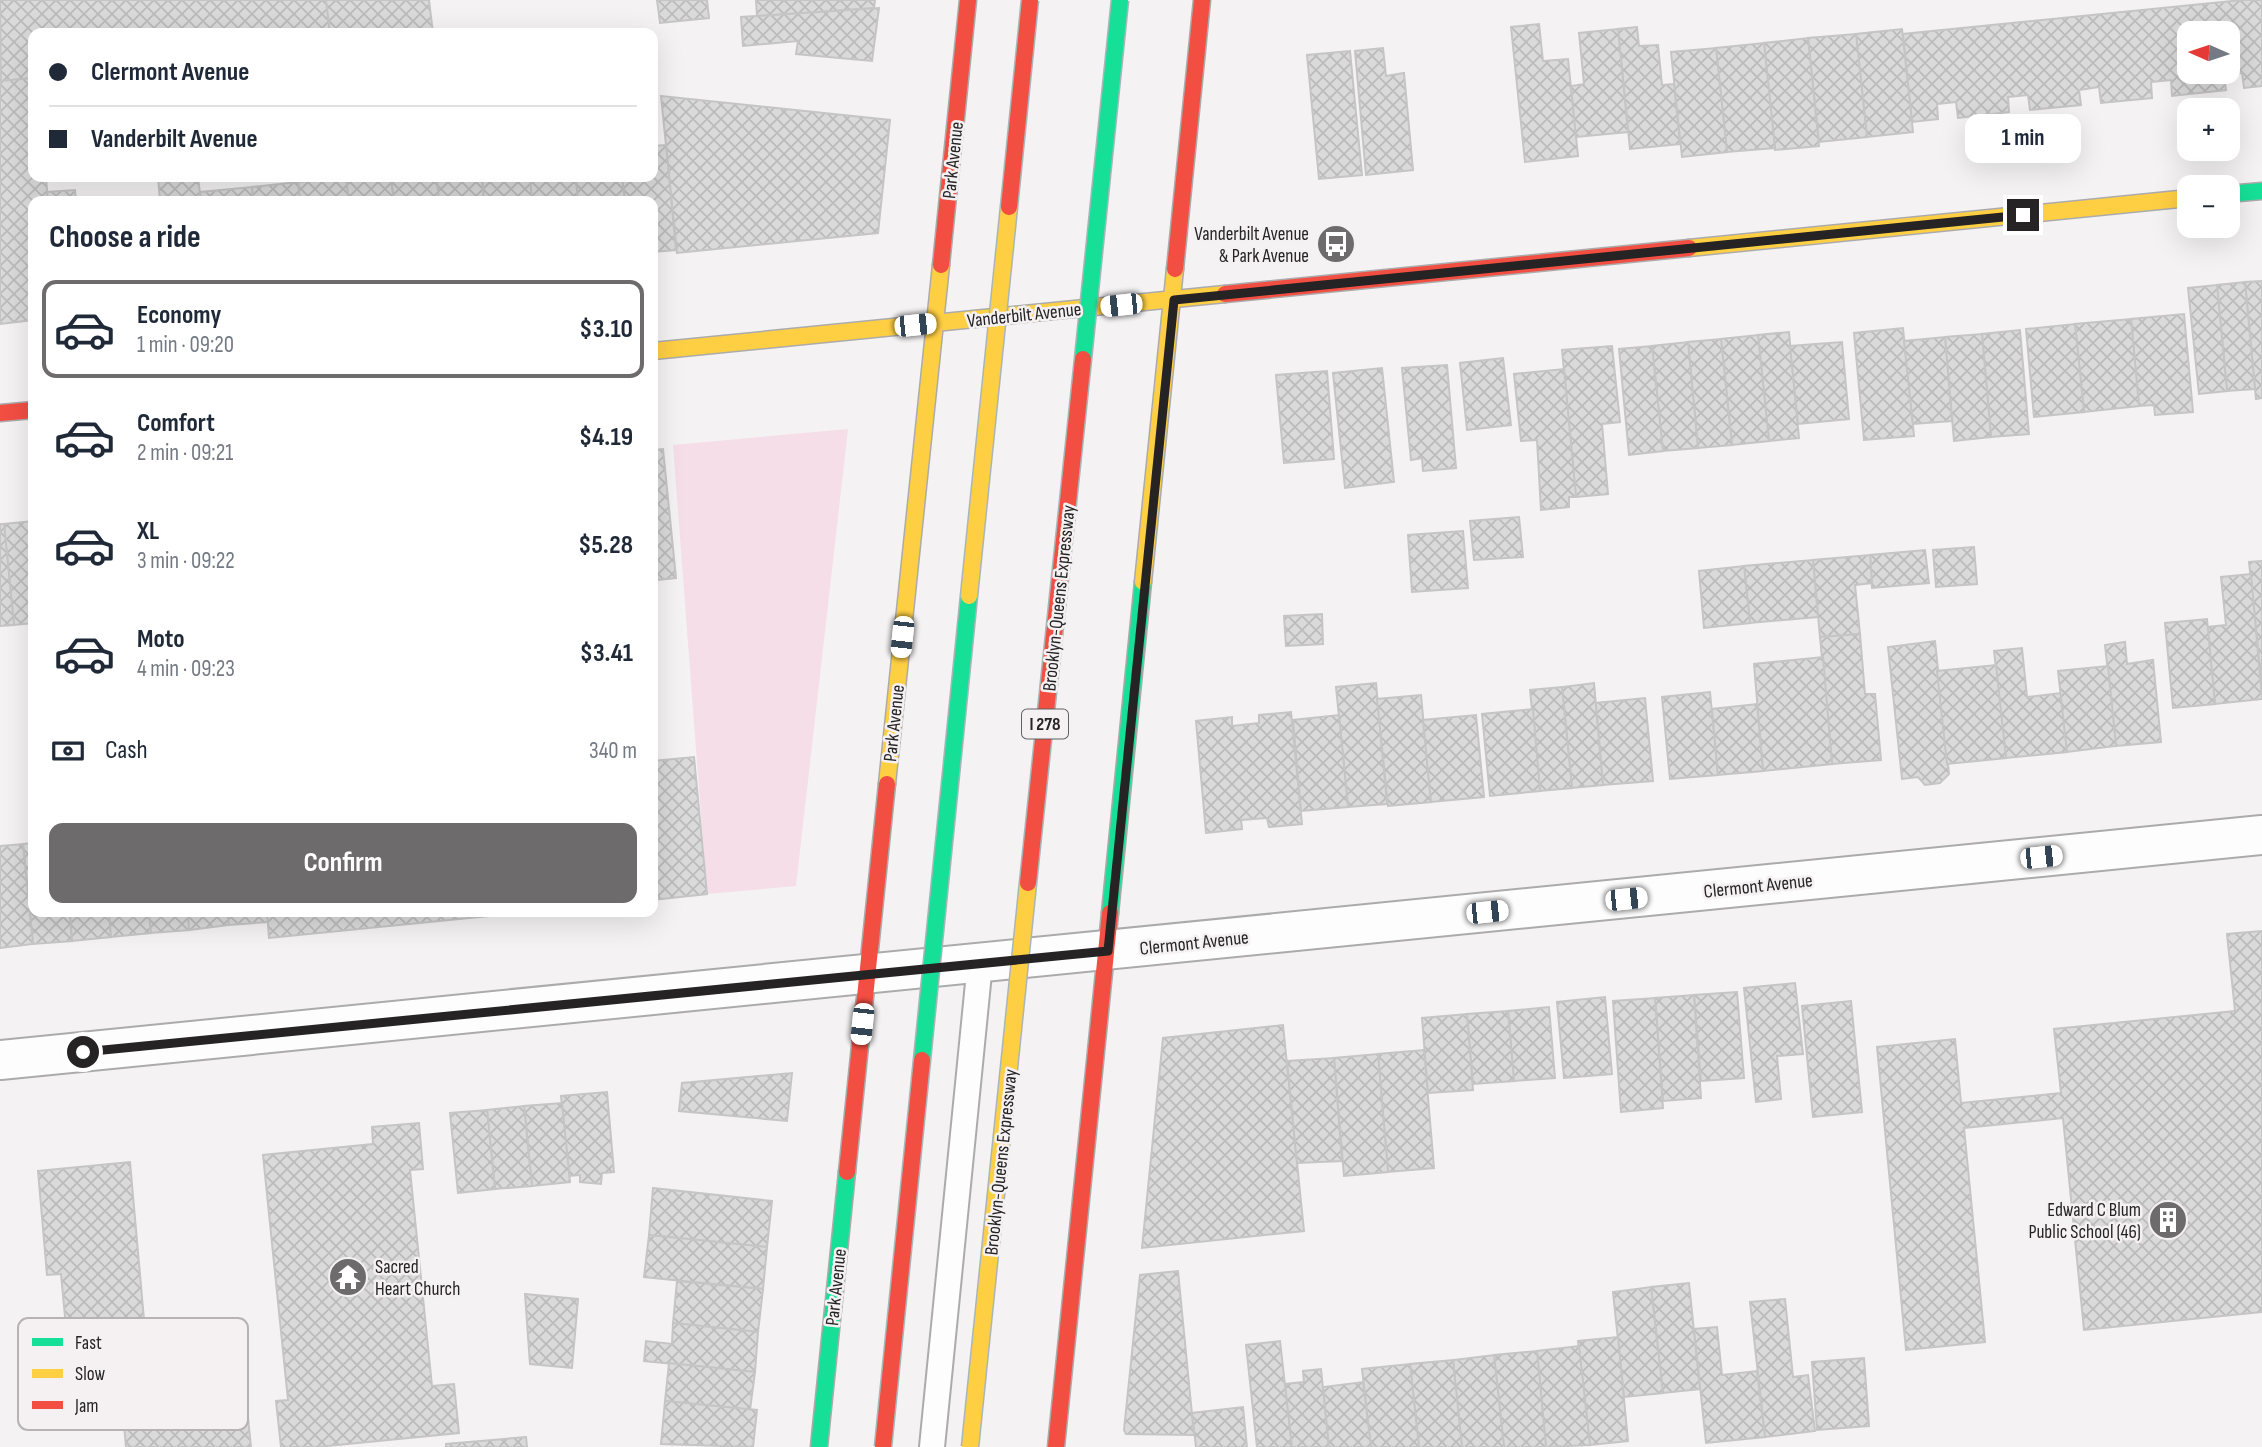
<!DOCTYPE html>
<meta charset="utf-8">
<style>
:root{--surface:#fff;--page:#f6f6f7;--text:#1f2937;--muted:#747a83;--line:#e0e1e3;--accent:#6d6b6c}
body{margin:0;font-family:"Sofia Sans Condensed",sans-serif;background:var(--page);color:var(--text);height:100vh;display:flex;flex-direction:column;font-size:26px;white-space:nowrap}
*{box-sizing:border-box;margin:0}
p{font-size:23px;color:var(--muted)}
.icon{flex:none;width:38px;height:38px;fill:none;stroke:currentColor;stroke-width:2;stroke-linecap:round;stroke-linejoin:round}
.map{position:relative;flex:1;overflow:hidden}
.panel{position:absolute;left:28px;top:196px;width:630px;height:721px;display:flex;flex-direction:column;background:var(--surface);border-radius:14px;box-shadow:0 7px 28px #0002}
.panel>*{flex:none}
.top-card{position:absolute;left:28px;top:28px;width:630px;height:154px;border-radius:14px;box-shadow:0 7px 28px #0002;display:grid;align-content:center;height:154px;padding:0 21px;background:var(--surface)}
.needle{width:46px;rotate:273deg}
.controls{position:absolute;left:2177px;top:21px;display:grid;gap:14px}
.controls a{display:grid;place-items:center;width:63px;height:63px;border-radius:14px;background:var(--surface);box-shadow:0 7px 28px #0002;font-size:35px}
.end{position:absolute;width:32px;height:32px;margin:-16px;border:9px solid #252324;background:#fff;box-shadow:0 0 0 4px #fff}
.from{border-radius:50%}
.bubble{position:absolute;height:49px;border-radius:14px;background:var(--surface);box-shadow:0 7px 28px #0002;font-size:23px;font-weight:700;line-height:49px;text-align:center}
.car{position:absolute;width:21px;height:42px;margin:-21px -10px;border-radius:9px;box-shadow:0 0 5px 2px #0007;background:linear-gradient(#fff 24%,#345 0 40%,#fff 0 76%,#345 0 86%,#fff 0)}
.top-card b{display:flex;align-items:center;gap:24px;height:66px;font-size:26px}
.top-card b+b{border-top:2px solid var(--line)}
.top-card i{width:18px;height:18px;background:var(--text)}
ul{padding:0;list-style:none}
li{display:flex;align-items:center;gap:21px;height:98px;margin:0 14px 10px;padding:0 7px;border:4px solid transparent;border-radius:14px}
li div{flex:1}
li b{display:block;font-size:26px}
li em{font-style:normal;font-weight:700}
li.current{border-color:var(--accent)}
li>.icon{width:63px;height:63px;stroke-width:1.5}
h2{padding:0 21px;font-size:32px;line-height:84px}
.pay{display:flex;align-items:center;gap:18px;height:77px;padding:0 21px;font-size:26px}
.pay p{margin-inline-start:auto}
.action{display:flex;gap:14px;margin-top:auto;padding:14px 21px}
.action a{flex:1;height:80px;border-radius:14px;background:var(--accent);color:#fff;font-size:28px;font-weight:700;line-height:80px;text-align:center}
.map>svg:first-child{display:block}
.grass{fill:#f5dee7}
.building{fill:url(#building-cross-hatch);stroke:#c6c5c5;stroke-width:2;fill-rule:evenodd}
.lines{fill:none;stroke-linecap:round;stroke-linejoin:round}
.lane-casing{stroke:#acabac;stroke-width:28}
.street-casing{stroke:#acabac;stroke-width:42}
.fast-casing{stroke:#acabac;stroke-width:19}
.slow-casing{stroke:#acabac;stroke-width:19}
.jam-casing{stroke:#acabac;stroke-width:19}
.lane{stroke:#fdfdfd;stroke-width:24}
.street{stroke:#fdfdfd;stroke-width:38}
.fast{stroke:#16e098;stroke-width:16}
.slow{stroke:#ffcf43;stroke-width:16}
.jam{stroke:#f24e42;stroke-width:16}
.fast-bridge-casing{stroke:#a9b6b9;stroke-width:19;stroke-linecap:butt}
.slow-bridge-casing{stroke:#a9b6b9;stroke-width:19;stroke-linecap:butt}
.jam-bridge-casing{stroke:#a9b6b9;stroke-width:19;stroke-linecap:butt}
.fast-bridge{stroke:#16e098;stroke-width:16}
.slow-bridge{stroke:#ffcf43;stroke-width:16}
.jam-bridge{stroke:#f24e42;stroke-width:16}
.route{stroke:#252324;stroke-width:9}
.labels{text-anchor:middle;stroke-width:5;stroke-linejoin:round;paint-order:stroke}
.shield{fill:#f5f1f2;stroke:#636162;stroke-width:2}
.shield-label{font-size:18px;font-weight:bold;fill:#252324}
.street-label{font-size:19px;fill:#252324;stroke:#f5f1f2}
.poi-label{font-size:19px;fill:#252324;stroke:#f5f1f2;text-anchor:end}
.key{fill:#f5f1f2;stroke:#b7b3b4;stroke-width:2}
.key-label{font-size:19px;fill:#252324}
</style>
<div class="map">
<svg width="2262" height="1447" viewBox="0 0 2262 1447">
<defs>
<pattern id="building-cross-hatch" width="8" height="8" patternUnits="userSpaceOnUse" patternTransform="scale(1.75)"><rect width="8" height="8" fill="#dbdada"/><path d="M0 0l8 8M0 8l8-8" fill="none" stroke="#bcbbbb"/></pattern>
</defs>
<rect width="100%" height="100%" fill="#f4f2f3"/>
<polygon class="grass" points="848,429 796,886 707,894 673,445"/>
<g class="building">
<polygon points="0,0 326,0 330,33 33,33 33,78 1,81"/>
<polygon points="326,0 429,0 433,33 330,33"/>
<polygon points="657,0 707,0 709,18 660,23"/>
<polygon points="756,0 875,0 874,8 757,16"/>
<path d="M2242 0H2262V86L2244 88 2242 73 2224 75 2226 90 2172 96 2171 80 2151 82 2152 98 2101 103 2099 87 2079 90 2081 105 2030 110 2028 95 2008 97 2009 112 1958 118 1956 102 1937 104 1938 119 1912 122 1903 34ZM2189 33H2228V72H2189Z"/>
<polygon points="879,8 872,61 796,54 798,41 743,46 741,17"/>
<polygon points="1539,24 1543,61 1568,59 1578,156 1525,162 1511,27"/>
<polygon points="1637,27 1639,46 1658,45 1662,85 1674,84 1680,144 1630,149 1618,29"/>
<polygon points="1618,29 1628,132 1576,137 1571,86 1584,84 1579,33"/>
<polygon points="1902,29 1913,132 1867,137 1856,34"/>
<polygon points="1856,34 1867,137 1819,142 1808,38"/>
<polygon points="1808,38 1819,146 1775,150 1764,43"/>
<polygon points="1764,43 1775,148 1727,152 1716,48"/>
<polygon points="1383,48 1386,76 1404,73 1413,170 1366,175 1355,51"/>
<polygon points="1716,48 1727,152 1682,157 1671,52"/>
<polygon points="1350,51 1362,175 1319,179 1307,55"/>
<polygon points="33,78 33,177 46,177 48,201 33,201 33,320 0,324 0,81"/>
<polygon points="661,96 890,120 878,233 677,253"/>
<polygon points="666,145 676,250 653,252 653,201 625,201 622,177 653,177 653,146"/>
<polygon points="158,177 198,177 201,201 160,201"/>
<polygon points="346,177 349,201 300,201 298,182"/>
<polygon points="346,177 391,177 394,201 349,201"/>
<polygon points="391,177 437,177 439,201 394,201"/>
<polygon points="437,177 482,177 484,201 439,201"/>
<polygon points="482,177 530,177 532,201 484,201"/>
<polygon points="530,177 576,177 578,201 532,201"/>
<polygon points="576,177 622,177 625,201 578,201"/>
<polygon points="298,182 300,201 253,201 252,187"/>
<polygon points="252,187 253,201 201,201 200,192"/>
<polygon points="75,190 76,201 48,201 47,192"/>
<polygon points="2262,281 2262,398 2256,399 2245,282"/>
<polygon points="2245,282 2255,389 2227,391 2217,285"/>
<polygon points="2217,285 2227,391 2199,394 2188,288"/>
<polygon points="2184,314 2193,412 2155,415 2154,405 2139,406 2131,319"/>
<polygon points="2131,319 2139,406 2084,412 2075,324"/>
<polygon points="2075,324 2084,412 2034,417 2026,329"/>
<polygon points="1903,328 1914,436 1864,440 1854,333"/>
<polygon points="2020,330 2029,434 1991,437 1982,334"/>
<polygon points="1789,332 1799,438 1769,441 1758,335"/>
<polygon points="1982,334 1991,437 1954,441 1945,337"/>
<polygon points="1758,335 1769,441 1732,445 1721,339"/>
<polygon points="1945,337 1952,421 1913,424 1904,341"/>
<polygon points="1721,339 1732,445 1698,448 1688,342"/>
<polygon points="1688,342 1698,448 1663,451 1652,346"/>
<polygon points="1842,342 1849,419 1798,424 1790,346"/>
<polygon points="1612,346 1620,422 1602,424 1608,494 1576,497 1562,350"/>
<polygon points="1652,346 1663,451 1629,455 1619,349"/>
<polygon points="1503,358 1511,425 1467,430 1460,363"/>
<polygon points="1447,365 1456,468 1423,471 1422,458 1411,460 1402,368"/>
<polygon points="1382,368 1394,482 1345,488 1333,373"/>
<polygon points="1564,369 1576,497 1569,497 1569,507 1541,510 1537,440 1521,441 1514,374"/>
<polygon points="1327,371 1334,459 1284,463 1276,375"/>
<polygon points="663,449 676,578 658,580 657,576 653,577 653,450"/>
<polygon points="1519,517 1523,557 1474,560 1470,521"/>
<polygon points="33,521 33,623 14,625 4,524"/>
<polygon points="0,524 4,524 14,625 0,626"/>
<polygon points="1463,531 1468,588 1412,592 1408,535"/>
<polygon points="1974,547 1977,584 1936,587 1933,550"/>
<polygon points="1925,550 1929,583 1872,588 1870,555"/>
<polygon points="1870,555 1872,583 1855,585 1860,634 1820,637 1813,560"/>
<polygon points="1813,560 1818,617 1750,623 1744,566"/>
<polygon points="2262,561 2262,687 2249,562"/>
<polygon points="1744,566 1750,623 1704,628 1699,571"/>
<polygon points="2251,574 2262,699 2215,704 2207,627 2226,625 2221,577"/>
<polygon points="1322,614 1323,644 1286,646 1284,616"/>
<polygon points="2207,619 2215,704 2173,708 2165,623"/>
<polygon points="1860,634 1865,694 1875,694 1881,760 1832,764 1820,637"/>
<polygon points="1935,641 1949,774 1940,783 1925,785 1918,777 1902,779 1888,647"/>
<polygon points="2125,642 2127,664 2153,660 2161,742 2116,746 2105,645"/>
<polygon points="2022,648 2027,697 2061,693 2067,752 2006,758 1994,651"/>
<polygon points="1823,657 1832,764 1763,771 1754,664"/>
<polygon points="1996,665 2006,758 1947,764 1937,671"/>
<polygon points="2108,666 2116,746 2067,752 2058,671"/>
<polygon points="1376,683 1387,804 1348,807 1336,687"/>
<polygon points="1594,683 1603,785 1572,788 1562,687"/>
<polygon points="1562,687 1572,788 1540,791 1530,690"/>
<polygon points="1710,692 1718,775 1670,779 1662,697"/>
<polygon points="1421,695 1431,802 1388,806 1377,699"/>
<polygon points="1645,698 1653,781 1603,785 1596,703"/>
<polygon points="1757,704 1763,771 1718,775 1712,709"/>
<polygon points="1533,709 1540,791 1490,796 1482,714"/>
<polygon points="1291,712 1302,824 1269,827 1267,818 1241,820 1242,829 1206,833 1196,721 1232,717 1232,726 1259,723 1259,715"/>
<polygon points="1339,715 1348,807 1301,811 1293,720"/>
<polygon points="1476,715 1484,797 1431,802 1423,720"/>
<polygon points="694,757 707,894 653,900 653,761"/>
<polygon points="33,843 33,912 70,912 72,941 33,944 23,844"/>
<polygon points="23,844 33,944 0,948 0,846"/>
<polygon points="70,912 109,912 111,937 72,941"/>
<polygon points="109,912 149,912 151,933 111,937"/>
<polygon points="149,912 188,912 189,930 151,933"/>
<polygon points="188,912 227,912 229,925 189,930"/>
<polygon points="227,912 267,912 268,922 229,925"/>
<polygon points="267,912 531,912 269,938"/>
<polygon points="2262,931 2262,1312 2084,1330 2063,1118 1964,1128 1985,1342 1906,1350 1877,1047 1955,1039 1961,1103 2061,1093 2054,1029 2235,1011 2227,934"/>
<polygon points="1795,983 1803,1054 1777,1056 1781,1099 1756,1102 1744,988"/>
<polygon points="1737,992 1744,1078 1701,1081 1694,995"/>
<polygon points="1694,995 1701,1098 1663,1101 1655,998"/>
<polygon points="1605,997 1612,1074 1564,1078 1557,1002"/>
<polygon points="1655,998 1663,1108 1621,1112 1613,1001"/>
<polygon points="1851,1001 1862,1112 1813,1117 1802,1006"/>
<polygon points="1549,1007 1555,1078 1514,1081 1508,1011"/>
<polygon points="1508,1011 1514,1081 1473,1084 1467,1014"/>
<polygon points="1467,1014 1473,1090 1428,1093 1422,1018"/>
<polygon points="1283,1025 1304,1231 1142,1248 1163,1038"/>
<polygon points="1424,1050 1434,1168 1388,1172 1378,1054"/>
<polygon points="1378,1054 1388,1172 1344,1176 1334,1058"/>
<polygon points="1334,1058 1342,1161 1297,1163 1287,1061"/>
<polygon points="792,1073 787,1121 679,1111 682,1083"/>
<polygon points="607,1092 614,1172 602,1173 601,1184 580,1182 580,1175 569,1176 561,1096"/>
<polygon points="562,1103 570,1182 532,1186 524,1106"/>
<polygon points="524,1106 532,1186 495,1189 487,1110"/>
<polygon points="487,1110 495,1189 458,1193 450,1113"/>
<polygon points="419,1123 423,1169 410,1170 432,1386 454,1384 459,1433 317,1447 281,1447 276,1401 288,1400 263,1155 373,1144 372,1127"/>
<polygon points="130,1162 145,1331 67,1338 61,1274 47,1275 38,1171"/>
<polygon points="653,1188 772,1201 767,1247 649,1235"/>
<polygon points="649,1235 767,1247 763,1289 644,1277"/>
<polygon points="1178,1271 1194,1435 1126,1434 1124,1430 1140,1275"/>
<polygon points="677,1281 763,1289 758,1332 673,1323"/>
<polygon points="1689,1283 1700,1389 1663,1393 1651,1287"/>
<polygon points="1651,1287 1663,1393 1624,1397 1613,1292"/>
<polygon points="525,1294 578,1299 572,1368 530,1364"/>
<polygon points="1785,1299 1793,1377 1808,1375 1815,1431 1765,1437 1750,1302"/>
<polygon points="673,1323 758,1332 755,1372 644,1361 646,1341 672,1344"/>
<polygon points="1717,1327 1722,1375 1757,1371 1765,1437 1706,1443 1694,1329"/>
<polygon points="1618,1337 1628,1441 1590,1445 1578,1341"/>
<polygon points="1280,1341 1292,1447 1257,1447 1246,1345"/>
<polygon points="1579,1346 1590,1445 1546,1447 1537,1351"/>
<polygon points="229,1351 231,1369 243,1368 251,1447 126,1447 120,1380 135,1378 133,1360 170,1357 172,1364 187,1363 185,1355"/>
<polygon points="1537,1351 1546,1447 1504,1447 1494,1355"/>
<polygon points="1494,1355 1504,1447 1462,1447 1453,1360"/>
<polygon points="1864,1358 1869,1426 1817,1430 1812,1362"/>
<polygon points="1453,1360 1462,1447 1419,1447 1410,1364"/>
<polygon points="669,1363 755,1372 750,1410 665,1401"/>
<polygon points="1410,1364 1419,1447 1371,1447 1362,1369"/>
<polygon points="1321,1369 1329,1447 1292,1447 1285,1384 1304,1382 1303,1371"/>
<polygon points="1363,1382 1371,1447 1329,1447 1323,1387"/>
<polygon points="665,1401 757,1410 753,1447 661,1444"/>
<polygon points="1243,1407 1247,1447 1196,1447 1192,1413"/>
<polygon points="526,1437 527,1447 446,1447 446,1444"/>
</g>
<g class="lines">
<defs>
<polyline id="lane" points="932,1447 980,963"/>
<polyline id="street" points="0,1060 2262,835"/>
<g id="fast">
<polyline points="2228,194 2262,191"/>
<polyline points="1110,913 1143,582"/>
<polyline points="819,1447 847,1172"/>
</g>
<g id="slow">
<polyline points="1689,248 2189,198"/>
<polyline points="653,351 1225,294"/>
<polyline points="1143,582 1175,269"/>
<polyline points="887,784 941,265"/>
</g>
<g id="jam">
<polyline points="941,265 968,0"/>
<polyline points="1175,269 1202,0"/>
<polyline points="1225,294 1689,248"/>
<polyline points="0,413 33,410"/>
<polyline points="847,1172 887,784"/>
<polyline points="1056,1447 1110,913"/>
</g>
</defs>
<use href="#lane" class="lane-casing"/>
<use href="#street" class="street-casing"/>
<use href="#fast" class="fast-casing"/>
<use href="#slow" class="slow-casing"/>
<use href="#jam" class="jam-casing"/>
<use href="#lane" class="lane"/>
<use href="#street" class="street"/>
<use href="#fast" class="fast"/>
<use href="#slow" class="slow"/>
<use href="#jam" class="jam"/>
<defs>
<g id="fast-bridge">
<polyline points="1083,359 1120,0"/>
<polyline points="922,1060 969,596"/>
</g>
<g id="slow-bridge">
<polyline points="969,596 1009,207"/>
<polyline points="970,1447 1028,883"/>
</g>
<g id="jam-bridge">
<polyline points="1009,207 1030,0"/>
<polyline points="1028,883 1083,359"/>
<polyline points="883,1447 922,1060"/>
</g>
</defs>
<use href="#fast-bridge" class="fast-bridge-casing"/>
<use href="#slow-bridge" class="slow-bridge-casing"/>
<use href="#jam-bridge" class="jam-bridge-casing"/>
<use href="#fast-bridge" class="fast-bridge"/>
<use href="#slow-bridge" class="slow-bridge"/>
<use href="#jam-bridge" class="jam-bridge"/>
</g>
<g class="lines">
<polyline class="route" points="83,1052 1108,951 1174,300 2023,215"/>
</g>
<defs>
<symbol id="bus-disc" viewBox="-11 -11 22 22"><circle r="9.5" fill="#6d6b6c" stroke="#f5f1f2"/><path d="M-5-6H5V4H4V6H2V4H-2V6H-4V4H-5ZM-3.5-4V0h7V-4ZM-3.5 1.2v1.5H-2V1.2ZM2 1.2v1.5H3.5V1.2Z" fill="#fff"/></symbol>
<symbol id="building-disc" viewBox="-11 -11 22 22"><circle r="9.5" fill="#6d6b6c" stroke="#f5f1f2"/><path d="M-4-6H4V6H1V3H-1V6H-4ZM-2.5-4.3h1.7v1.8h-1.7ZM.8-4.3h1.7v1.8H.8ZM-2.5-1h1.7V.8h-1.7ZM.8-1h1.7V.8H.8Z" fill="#fff"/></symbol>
<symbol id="temple-disc" viewBox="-11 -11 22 22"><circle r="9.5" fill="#6d6b6c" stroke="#f5f1f2"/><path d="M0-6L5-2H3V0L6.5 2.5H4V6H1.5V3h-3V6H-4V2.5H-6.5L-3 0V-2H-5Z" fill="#fff"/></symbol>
</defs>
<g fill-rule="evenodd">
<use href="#bus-disc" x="1314" y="222" width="44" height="44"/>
<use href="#building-disc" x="2146" y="1198" width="44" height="44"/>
<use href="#temple-disc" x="326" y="1255" width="44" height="44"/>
</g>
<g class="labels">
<rect class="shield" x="1022" y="709.5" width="46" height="29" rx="5"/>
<g class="shield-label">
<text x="1045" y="730">I 278</text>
</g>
<g class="street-label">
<text transform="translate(952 160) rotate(-84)" y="7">Park Avenue</text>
<text transform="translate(1024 314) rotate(-6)" y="7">Vanderbilt Avenue</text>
<text transform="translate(1058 598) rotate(-84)" y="7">Brooklyn-Queens Expressway</text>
<text transform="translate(893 723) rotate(-84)" y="7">Park Avenue</text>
<text transform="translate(1758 885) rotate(-6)" y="7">Clermont Avenue</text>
<text transform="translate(1194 942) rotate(-6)" y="7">Clermont Avenue</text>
<text transform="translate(1000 1162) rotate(-84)" y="7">Brooklyn-Queens Expressway</text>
<text transform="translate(835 1287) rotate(-84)" y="7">Park Avenue</text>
</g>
<g class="poi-label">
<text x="1309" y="240">Vanderbilt Avenue<tspan x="1309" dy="22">&amp; Park Avenue</tspan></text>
<text x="2141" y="1216">Edward C Blum<tspan x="2141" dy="22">Public School (46)</tspan></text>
<text x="375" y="1273" text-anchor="start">Sacred<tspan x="375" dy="22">Heart Church</tspan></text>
</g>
</g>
<rect x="18" y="1318" width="230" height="112" rx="10" class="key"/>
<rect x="32" y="1338" width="31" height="8" fill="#16e098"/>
<rect x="32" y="1369" width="31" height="9" fill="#ffcf43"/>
<rect x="32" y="1401" width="31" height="8" fill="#f24e42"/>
<g class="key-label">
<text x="75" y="1349">Fast</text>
<text x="75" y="1380">Slow</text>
<text x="75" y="1412">Jam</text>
</g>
</svg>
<div class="controls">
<a><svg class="needle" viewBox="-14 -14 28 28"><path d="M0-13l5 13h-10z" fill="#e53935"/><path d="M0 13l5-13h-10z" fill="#747a83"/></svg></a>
<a>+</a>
<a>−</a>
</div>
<i class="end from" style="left:83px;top:1052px"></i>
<i class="end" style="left:2023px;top:215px"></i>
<div class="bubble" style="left:1965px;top:114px;width:116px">1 min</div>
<i class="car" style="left:1121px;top:305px;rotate:264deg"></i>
<i class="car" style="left:915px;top:325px;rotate:84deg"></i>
<i class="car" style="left:902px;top:637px;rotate:186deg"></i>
<i class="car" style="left:2041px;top:857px;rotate:84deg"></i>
<i class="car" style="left:1626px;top:899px;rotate:84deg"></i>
<i class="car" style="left:1487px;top:912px;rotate:84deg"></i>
<i class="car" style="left:862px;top:1024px;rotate:186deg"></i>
<div class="top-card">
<b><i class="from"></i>Clermont Avenue</b>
<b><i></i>Vanderbilt Avenue</b>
</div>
<section class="panel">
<h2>Choose a ride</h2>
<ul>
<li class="current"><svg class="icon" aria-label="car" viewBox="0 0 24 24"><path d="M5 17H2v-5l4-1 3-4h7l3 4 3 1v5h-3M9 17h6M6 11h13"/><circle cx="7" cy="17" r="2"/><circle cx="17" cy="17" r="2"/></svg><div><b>Economy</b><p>1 min · 09:20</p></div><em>$3.10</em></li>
<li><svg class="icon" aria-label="car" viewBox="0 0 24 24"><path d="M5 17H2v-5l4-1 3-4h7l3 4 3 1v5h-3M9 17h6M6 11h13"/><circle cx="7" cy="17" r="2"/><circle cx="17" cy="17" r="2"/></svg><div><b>Comfort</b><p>2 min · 09:21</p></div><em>$4.19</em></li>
<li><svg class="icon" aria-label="car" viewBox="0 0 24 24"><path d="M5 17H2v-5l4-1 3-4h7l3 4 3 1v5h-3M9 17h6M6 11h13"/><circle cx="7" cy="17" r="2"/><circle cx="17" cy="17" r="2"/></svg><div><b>XL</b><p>3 min · 09:22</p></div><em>$5.28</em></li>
<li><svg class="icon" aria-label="car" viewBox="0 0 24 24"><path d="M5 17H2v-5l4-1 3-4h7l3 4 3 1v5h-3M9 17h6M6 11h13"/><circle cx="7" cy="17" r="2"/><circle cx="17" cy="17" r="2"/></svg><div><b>Moto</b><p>4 min · 09:23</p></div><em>$3.41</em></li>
</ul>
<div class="pay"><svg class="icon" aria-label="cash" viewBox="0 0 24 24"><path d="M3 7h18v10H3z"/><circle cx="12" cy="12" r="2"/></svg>Cash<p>340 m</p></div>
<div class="action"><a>Confirm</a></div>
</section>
</div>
